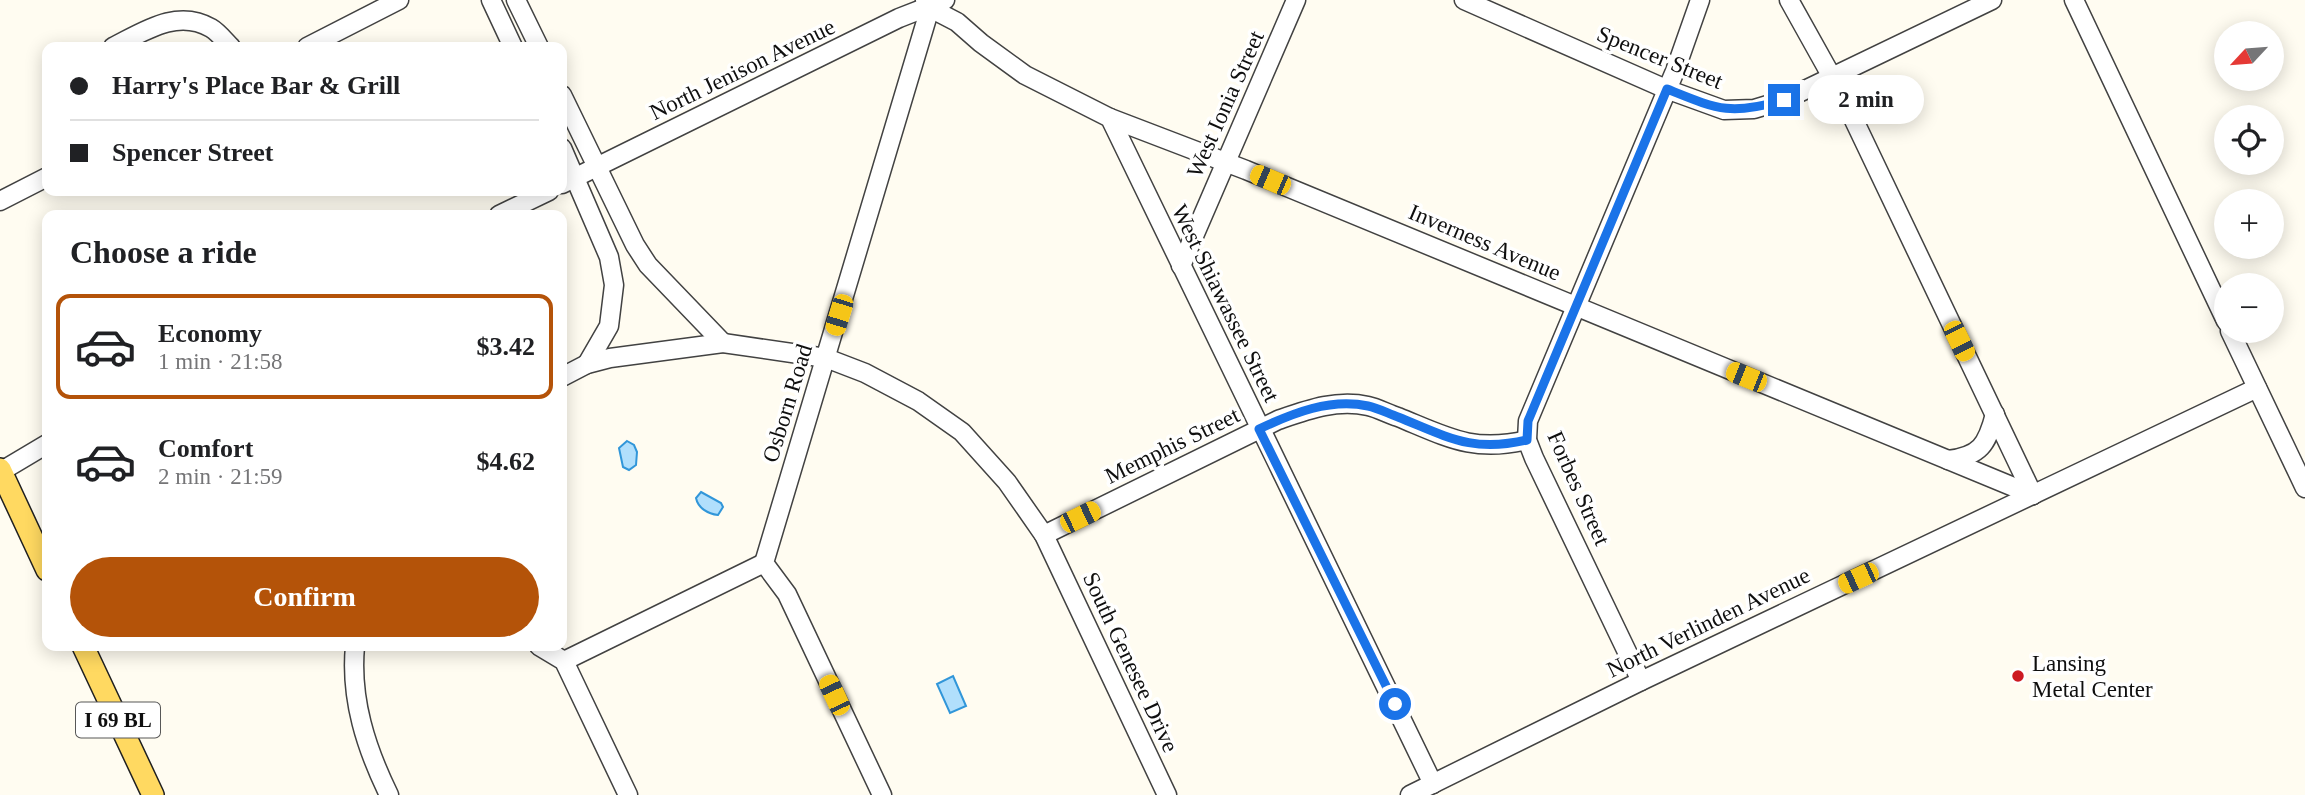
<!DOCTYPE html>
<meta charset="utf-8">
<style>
:root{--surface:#fff;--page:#f6f6f6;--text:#202124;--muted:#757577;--line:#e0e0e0;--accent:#b45309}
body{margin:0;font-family:Georgia,serif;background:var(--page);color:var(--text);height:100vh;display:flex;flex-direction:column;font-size:26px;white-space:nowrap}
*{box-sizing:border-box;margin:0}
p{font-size:23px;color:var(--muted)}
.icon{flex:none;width:38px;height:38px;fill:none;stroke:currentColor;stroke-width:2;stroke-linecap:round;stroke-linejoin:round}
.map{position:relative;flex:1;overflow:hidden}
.details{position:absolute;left:42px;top:210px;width:525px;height:441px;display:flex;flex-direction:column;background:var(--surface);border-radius:14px;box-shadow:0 4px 18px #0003}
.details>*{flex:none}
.top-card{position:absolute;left:42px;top:42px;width:525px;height:154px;border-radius:14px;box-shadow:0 4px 18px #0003;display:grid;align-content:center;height:154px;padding:0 28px;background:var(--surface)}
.needle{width:46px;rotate:244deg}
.controls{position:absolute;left:2214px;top:21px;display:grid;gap:14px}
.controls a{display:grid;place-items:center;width:70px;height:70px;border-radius:50%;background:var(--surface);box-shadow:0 4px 18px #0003;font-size:35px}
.end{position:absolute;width:32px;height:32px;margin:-16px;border:9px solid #1a73e8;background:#fff;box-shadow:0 0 0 4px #fff}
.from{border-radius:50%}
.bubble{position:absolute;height:49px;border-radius:24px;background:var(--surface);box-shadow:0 4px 18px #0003;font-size:23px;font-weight:700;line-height:49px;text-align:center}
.car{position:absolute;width:21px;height:42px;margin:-21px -10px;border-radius:9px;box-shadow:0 0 5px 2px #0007;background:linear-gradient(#f5c518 24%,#345 0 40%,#f5c518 0 76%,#345 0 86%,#f5c518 0)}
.top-card b{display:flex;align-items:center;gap:24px;height:66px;font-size:26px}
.top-card b+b{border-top:2px solid var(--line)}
.top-card i{width:18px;height:18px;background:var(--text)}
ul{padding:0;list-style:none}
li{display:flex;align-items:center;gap:21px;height:105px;margin:0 14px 10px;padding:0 14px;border:4px solid transparent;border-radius:14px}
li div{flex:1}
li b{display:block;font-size:26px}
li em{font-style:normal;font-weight:700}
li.on{border-color:var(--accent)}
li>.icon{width:63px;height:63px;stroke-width:1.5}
h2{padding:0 28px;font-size:32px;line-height:84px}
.primary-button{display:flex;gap:14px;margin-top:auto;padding:14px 28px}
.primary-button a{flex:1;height:80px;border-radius:42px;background:var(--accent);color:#fff;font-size:28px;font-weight:700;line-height:80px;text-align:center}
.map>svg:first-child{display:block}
.water{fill:#b1dffc;stroke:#3196d9;stroke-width:2}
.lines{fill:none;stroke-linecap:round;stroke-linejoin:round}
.minor-casing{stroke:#424242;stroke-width:21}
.major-casing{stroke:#202020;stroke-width:24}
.minor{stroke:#fff;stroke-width:18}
.major{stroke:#ffd961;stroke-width:21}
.route{stroke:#1a73e8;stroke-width:9}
.poi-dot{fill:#cd1a22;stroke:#fff;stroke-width:2.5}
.labels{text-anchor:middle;stroke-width:7;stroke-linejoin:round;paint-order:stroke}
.shield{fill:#fff;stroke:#575757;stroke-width:2}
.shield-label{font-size:21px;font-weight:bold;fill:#0f0f0f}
.street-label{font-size:23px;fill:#0f0f0f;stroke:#fff}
.poi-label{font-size:23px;fill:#0f0f0f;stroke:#fff;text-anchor:start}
</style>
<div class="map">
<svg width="2305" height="795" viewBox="0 0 2305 795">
<rect width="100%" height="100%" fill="#fffcf1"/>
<g class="water">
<polygon points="627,441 634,445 637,452 636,465 629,470 623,467 619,448"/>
<path d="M701 492 721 503 723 507 718 515C708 514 698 508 696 498Z"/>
<polygon points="953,676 966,706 950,713 937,684"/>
</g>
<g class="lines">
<defs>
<g id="minor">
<polyline points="491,0 513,47"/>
<polyline points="516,0 539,47"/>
<polyline points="925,0 930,8 957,22 981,43 1025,75 1110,118 1433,784"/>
<polyline points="1464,0 1666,89 1724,110 1754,109 1784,100 1992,0"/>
<polyline points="1789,0 1842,95 2033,495"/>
<polyline points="2074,0 2226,321"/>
<path d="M113 47C143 32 177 8 211 28 218 32 225 41 231 47"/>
<polyline points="307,47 399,0"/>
<polyline points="562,95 635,245 648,265 723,343"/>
<polyline points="1110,118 1246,170 2033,495"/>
<polyline points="562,148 609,257 614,285 609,326 587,364"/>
<polyline points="562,184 899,18 945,0"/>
<polyline points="0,201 47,177"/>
<polyline points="499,215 549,191"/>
<polyline points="1181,266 1296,0"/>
<polyline points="2230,331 2305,488"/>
<polyline points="562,377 587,364 610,358 723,343 826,358 865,373 918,401 962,432 1007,482 1044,535 1167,795"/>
<path d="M1948 460C1980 456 1987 445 1995 414"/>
<polyline points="0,472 47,444"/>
<path d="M1044 535 1278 420C1307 410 1336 399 1368 406 1378 408 1388 414 1398 417 1447 437 1473 453 1527 440"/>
<path d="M355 646C350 699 366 748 389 795"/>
<polyline points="539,646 564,661 628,795"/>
<polyline points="564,661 764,563"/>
<polyline points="1641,681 1534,458 1527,440 1528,421 1675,71 1700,0"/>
<polyline points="882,795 787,594 764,563 930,8"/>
<polyline points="1410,795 1641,681 2257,388"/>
</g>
<g id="major">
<polyline points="0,469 47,570"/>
<polyline points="83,646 153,795"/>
</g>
</defs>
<use href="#minor" class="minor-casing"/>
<use href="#major" class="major-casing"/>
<use href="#minor" class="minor"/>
<use href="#major" class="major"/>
</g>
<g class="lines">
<path class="route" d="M1395 704 1259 429C1293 413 1330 398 1368 406 1378 408 1389 414 1398 417 1448 437 1472 453 1527 440L1528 421 1667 89C1717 109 1730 116 1784 100"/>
</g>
<circle class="poi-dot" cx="2018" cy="676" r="7"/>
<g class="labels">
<rect class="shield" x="76" y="702.5" width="84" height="35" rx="5"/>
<g class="shield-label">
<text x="118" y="727">I 69 BL</text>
</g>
<g class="street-label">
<text transform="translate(1660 57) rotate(22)" y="8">Spencer Street</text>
<text transform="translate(742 69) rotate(-26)" y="8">North Jenison Avenue</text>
<text transform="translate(1225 104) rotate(-66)" y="8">West Ionia Street</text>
<text transform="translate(1485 242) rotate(23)" y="8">Inverness Avenue</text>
<text transform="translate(1226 303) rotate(64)" y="8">West Shiawassee Street</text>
<text transform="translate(787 403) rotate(-73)" y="8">Osborn Road</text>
<text transform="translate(1172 445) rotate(-26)" y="8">Memphis Street</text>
<text transform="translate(1579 488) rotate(66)" y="8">Forbes Street</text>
<text transform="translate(1708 622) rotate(-26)" y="8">North Verlinden Avenue</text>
<text transform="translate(1131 662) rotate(65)" y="8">South Genesee Drive</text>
</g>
<g class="poi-label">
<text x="2032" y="671">Lansing<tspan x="2032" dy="26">Metal Center</tspan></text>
</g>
</g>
</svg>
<div class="controls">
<a><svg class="needle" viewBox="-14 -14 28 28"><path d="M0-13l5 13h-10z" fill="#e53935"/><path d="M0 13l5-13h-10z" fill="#757577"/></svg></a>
<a><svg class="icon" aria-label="locate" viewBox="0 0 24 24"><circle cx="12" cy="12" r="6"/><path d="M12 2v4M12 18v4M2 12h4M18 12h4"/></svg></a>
<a>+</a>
<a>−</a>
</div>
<i class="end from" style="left:1395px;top:704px"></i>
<i class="end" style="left:1784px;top:100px"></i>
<div class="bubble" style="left:1808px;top:75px;width:116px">2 min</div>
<i class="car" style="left:1270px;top:180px;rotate:293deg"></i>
<i class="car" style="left:839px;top:315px;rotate:197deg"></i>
<i class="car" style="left:1959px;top:341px;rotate:154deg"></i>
<i class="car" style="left:1746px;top:377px;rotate:292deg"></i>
<i class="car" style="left:1080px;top:517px;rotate:64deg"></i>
<i class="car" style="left:1858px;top:578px;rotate:245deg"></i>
<i class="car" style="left:834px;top:695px;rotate:335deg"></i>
<div class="top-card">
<b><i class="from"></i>Harry's Place Bar &amp; Grill</b>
<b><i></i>Spencer Street</b>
</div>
<section class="details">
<h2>Choose a ride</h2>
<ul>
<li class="on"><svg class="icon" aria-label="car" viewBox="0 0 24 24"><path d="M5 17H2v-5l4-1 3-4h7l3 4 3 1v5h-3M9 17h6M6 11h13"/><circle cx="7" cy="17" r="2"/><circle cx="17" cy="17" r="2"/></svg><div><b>Economy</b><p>1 min · 21:58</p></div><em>$3.42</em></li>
<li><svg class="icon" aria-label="car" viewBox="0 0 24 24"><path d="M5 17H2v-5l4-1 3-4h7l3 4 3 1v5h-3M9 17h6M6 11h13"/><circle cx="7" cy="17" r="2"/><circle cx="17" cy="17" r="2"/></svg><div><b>Comfort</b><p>2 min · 21:59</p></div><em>$4.62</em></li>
</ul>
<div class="primary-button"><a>Confirm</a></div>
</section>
</div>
